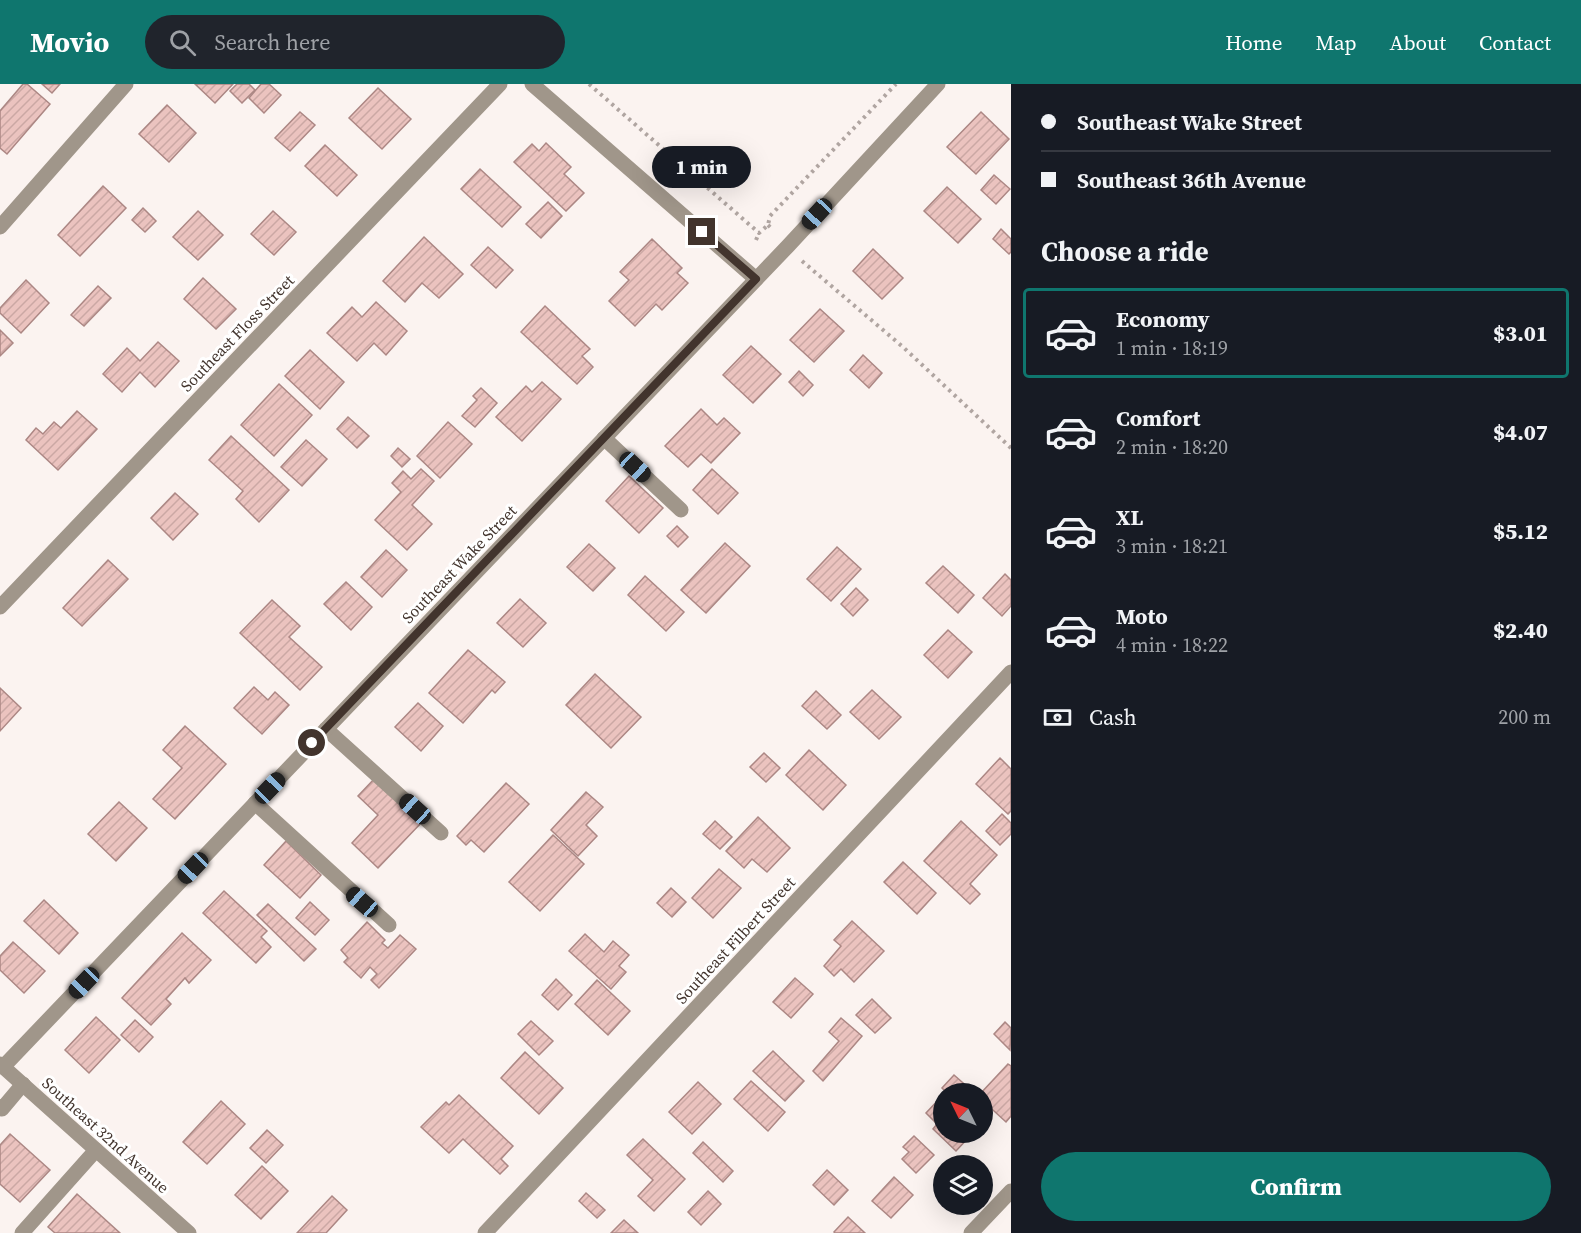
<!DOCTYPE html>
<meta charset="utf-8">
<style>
:root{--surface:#171b24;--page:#20242c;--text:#f1f3f6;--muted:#9ea1a6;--line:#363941;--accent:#0f766e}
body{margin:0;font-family:"Source Serif 4",serif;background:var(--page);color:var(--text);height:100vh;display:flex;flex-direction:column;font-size:22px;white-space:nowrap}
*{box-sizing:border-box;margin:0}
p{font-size:20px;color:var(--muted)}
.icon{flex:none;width:33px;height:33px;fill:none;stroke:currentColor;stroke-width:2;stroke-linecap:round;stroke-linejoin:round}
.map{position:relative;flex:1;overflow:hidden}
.drawer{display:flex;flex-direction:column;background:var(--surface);width:570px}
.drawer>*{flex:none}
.guide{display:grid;align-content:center;height:132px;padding:0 30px;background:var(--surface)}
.needle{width:39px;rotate:313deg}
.controls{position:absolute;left:933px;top:999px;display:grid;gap:12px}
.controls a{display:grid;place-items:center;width:60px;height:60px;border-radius:50%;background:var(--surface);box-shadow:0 6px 24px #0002;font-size:30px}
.end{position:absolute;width:27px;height:27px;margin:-14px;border:8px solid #42342d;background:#fff;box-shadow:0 0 0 3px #fff}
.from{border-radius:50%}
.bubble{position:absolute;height:42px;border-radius:21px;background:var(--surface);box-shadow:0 6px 24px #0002;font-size:20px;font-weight:800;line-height:42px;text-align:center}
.car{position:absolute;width:18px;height:36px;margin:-18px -9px;border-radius:8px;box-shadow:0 0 4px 2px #0007;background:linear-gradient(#222 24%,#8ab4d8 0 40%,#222 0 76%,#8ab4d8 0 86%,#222 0)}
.guide b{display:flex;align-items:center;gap:21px;height:57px;font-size:22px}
.guide b+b{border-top:2px solid var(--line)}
.guide i{width:15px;height:15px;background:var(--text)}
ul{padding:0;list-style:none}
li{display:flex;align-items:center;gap:18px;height:90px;margin:0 12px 9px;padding:0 18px;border:3px solid transparent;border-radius:6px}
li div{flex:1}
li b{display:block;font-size:22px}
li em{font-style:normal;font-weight:800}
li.selected{border-color:var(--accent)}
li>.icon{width:54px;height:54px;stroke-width:1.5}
h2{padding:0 30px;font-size:27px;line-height:72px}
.pay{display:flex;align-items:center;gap:15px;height:66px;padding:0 30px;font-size:22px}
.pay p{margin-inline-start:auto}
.primary-button{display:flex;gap:12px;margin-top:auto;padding:12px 30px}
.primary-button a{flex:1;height:69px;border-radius:36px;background:var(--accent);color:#fff;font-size:24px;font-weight:800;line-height:69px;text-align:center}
header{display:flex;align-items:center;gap:36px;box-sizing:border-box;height:84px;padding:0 30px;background:var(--accent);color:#fff}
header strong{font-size:28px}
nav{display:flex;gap:33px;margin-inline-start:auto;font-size:21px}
.search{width:420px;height:54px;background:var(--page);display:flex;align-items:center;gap:15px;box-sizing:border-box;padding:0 21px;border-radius:33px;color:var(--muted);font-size:22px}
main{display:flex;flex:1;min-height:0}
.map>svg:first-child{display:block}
.building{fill:url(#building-hatch);stroke:#ac8784;stroke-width:1.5}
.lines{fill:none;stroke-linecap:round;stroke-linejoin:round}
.path{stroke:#b0a5a1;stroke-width:4;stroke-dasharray:3 4.5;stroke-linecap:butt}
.minor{stroke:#a0968a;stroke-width:15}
.route{stroke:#42342d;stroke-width:8}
.labels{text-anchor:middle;stroke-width:6;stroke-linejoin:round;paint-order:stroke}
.street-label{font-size:16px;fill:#42342d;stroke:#fff}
</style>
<header>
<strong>Movio</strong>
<div class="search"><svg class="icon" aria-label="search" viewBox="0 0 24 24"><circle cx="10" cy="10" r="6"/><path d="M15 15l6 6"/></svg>Search here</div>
<nav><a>Home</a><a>Map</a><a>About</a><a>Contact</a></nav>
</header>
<main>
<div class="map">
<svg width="1011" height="1149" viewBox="0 0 1011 1149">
<defs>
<pattern id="building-hatch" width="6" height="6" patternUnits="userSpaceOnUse" patternTransform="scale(1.5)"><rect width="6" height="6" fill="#ebc3bf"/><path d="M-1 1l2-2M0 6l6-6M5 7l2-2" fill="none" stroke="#cba8a4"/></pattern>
</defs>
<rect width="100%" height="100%" fill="#fbf3f0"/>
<g class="building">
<polygon points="23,0 27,0 50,20 7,70 0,64 0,27"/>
<polygon points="42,0 60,0 52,9"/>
<polygon points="195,0 233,0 215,19"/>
<polygon points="237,0 249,0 255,6 242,19 230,7"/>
<polygon points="261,0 269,0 281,11 264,29 249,14"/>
<polygon points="378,4 411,35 382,65 349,34"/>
<polygon points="167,21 196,49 169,78 139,50"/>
<polygon points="300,28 315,41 290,67 275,54"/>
<polygon points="981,28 1009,55 976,90 947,63"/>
<polygon points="546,59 571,83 564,90 584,109 566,127 514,78 532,60 539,67"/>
<polygon points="325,61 357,91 337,112 305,82"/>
<polygon points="480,85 521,123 502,143 461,105"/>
<polygon points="994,91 1010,105 996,120 981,106"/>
<polygon points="103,102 126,124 80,172 58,151"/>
<polygon points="947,103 981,135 958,159 924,127"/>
<polygon points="548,118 562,132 541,154 526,140"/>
<polygon points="143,124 156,137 145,148 132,136"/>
<polygon points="198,127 223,151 198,176 173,153"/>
<polygon points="273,127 296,148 274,171 251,150"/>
<polygon points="1001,145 1011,155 1011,168 1009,170 993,155"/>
<polygon points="424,153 463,190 439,214 422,199 405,218 383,197"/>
<polygon points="652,155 682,184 677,189 688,199 662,226 656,220 635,242 609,217 629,196 620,188"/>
<polygon points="488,163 513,186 496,204 471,181"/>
<polygon points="873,165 903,194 882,215 853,187"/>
<polygon points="203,194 236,225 216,245 184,215"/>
<polygon points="26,196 49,219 21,249 0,229 0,224"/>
<polygon points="98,202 111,214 84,242 71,231"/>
<polygon points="376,218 407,247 386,271 374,259 357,277 327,249 352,223 362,233"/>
<polygon points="545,222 590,265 582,272 593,283 577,300 521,248"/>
<polygon points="820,225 844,247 814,278 790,256"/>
<polygon points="0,246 13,259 0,272"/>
<polygon points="158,258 179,277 155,303 140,288 122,308 103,290 127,264 140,277"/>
<polygon points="751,262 781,290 753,319 723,291"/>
<polygon points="310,266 344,298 320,325 285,292"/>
<polygon points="863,271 882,289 869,304 850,286"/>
<polygon points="799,287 813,301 803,312 789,298"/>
<polygon points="542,298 561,315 522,357 496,333 526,302 532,308"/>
<polygon points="279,300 312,331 274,372 241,341"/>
<polygon points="481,304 497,319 475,343 462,332 477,316 473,312"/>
<polygon points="701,325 717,341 724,334 740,349 711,379 701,370 688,383 665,362"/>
<polygon points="77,327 97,345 58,386 26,356 36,344 43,350 54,338 61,344"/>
<polygon points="348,333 369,352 357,364 337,345"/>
<polygon points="448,338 472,360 440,394 417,372"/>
<polygon points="231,352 289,406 259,438 236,415 243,407 209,376"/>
<polygon points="306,356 327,375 302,402 281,383"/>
<polygon points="398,364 410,375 402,383 391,372"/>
<polygon points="421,385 434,397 412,421 432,440 407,466 375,436 401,408 392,399 403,387 411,395"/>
<polygon points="712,385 738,409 718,430 693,406"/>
<polygon points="629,392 663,424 639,449 606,417"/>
<polygon points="175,409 198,430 173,456 151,434"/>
<polygon points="677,442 688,453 678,463 667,452"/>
<polygon points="725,459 750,482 706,529 681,506"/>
<polygon points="589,460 615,484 593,507 567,483"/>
<polygon points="837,463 861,485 831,517 807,495"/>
<polygon points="386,466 407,486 382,513 361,493"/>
<polygon points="108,476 128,495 82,542 63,524"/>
<polygon points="943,482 974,511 958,529 926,499"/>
<polygon points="1005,490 1011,496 1011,522 1002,532 983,514"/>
<polygon points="645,492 684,528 666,547 628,511"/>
<polygon points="346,498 372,523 351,546 324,520"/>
<polygon points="856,504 868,516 853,532 841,520"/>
<polygon points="520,515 546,539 523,563 497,539"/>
<polygon points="272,516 300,542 289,553 322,583 300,606 240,549"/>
<polygon points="948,546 972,568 948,594 924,571"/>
<polygon points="468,566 505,598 495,609 492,606 463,639 429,609"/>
<polygon points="595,590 641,633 611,664 566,621"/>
<polygon points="254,603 268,616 275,608 289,621 262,650 234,624"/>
<polygon points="0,604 21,624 0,647"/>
<polygon points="872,606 901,633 879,655 850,628"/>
<polygon points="816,607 841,631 827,645 802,622"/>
<polygon points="418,619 443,642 421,667 395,643"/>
<polygon points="185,642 226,680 175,735 153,715 182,684 163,666"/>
<polygon points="809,666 846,701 823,726 786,691"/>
<polygon points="764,669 780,684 766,698 750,683"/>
<polygon points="1000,674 1011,685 1011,727 1008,730 976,700"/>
<polygon points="375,694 422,738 378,784 352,759 378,731 358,712"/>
<polygon points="506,699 529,720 484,768 471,756 466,761 457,752"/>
<polygon points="586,708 603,723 586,741 597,752 578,772 551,746"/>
<polygon points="119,718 147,744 116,777 88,750"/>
<polygon points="1002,730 1011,739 1011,750 1000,761 986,747"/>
<polygon points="758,733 790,764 767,788 752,775 744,784 726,767"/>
<polygon points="715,737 732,753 720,765 703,750"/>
<polygon points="961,737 997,771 970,800 980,810 970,820 924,777"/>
<polygon points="553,751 584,780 540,827 509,798"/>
<polygon points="286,757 321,791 300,814 264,781"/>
<polygon points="903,778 936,809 917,830 884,798"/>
<polygon points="719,785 741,804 713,834 692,814"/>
<polygon points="671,804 686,818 672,833 657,819"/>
<polygon points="224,807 267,847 261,853 271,863 256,879 203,829"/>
<polygon points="44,816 78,849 59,870 24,837"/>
<polygon points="310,818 329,836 315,851 296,834"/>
<polygon points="268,820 316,865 304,877 257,831"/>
<polygon points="852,837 884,867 854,898 841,885 834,892 824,882 841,862 834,856"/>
<polygon points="367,838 385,856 382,859 388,864 400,851 416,865 379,904 371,896 377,890 370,883 361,894 344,878 348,874 341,866"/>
<polygon points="182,849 211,876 189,899 185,894 166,915 171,920 151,941 122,914"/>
<polygon points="585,850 604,868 613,857 629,871 619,882 626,888 611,905 569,867"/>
<polygon points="13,858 45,887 24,909 0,886 0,872"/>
<polygon points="795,894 813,910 791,934 773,918"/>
<polygon points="556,895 572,911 558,926 542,911"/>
<polygon points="597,896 630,927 608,951 575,920"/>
<polygon points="872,915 891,934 875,949 856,931"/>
<polygon points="96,933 120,956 89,989 65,966"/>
<polygon points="841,934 862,952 823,997 813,987 839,957 829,948"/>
<polygon points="135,936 153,953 139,968 121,951"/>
<polygon points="531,937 553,957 539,971 518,950"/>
<polygon points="1005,938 1011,944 1010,966 994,950"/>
<polygon points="773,967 804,997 785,1017 753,987"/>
<polygon points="525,968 563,1004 539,1030 501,994"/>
<polygon points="1008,980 1011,982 1011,1032 1006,1038 982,1016 982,1010 980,1010"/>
<polygon points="954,991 970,1005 965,1010 948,1010 942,1004"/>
<polygon points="751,997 785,1028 768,1047 734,1015"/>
<polygon points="698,998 721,1020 692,1050 669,1028"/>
<polygon points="459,1011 513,1062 501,1075 508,1082 500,1090 463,1055 449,1069 421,1043 446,1018 449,1021"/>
<polygon points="941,1013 944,1016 944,1048 965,1048 970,1052 956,1067 933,1045 937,1040 926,1029"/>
<polygon points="221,1017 245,1040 207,1080 183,1058"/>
<polygon points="267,1046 283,1061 266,1079 250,1064"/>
<polygon points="10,1050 50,1086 20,1118 0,1100 0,1061"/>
<polygon points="914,1052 934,1071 916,1089 902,1075 909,1068 903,1063"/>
<polygon points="643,1055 685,1095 654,1127 638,1112 653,1096 627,1071"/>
<polygon points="703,1058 733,1087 723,1098 693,1069"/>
<polygon points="262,1082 288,1107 261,1135 235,1111"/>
<polygon points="827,1086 848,1106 834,1121 813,1101"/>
<polygon points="894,1093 913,1111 891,1134 872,1117"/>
<polygon points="708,1107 721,1120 701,1141 688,1128"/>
<polygon points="586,1109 605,1126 597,1134 579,1117"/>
<polygon points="77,1110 120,1149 55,1149 48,1143"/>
<polygon points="332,1112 347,1126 326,1149 297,1149"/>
<polygon points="848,1133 865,1149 835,1149 834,1148"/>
<polygon points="624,1136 638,1149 611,1149"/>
</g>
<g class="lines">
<g class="path">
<polyline points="589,0 759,149 768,141 770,132 896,0"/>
<polyline points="768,141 773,146"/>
<polyline points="756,156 759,149"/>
<polyline points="802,177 903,263 1011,364"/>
</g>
<g class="minor">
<polyline points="532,0 756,195"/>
<polyline points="0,143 126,0"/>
<polyline points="604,354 681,426"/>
<polyline points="0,523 500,0"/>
<polyline points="326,645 441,749"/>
<polyline points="255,719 389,841"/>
<polyline points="0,980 189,1149"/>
<polyline points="3,983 788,162 938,0"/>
<polyline points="0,1023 2,1025 23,1000"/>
<polyline points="22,1149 96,1066"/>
<polyline points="485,1149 1011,588"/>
<polyline points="971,1149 1011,1107"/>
</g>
</g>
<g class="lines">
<polyline class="route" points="312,659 756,195 702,148"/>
</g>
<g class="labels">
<g class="street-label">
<text transform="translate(237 249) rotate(-46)" y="6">Southeast Floss Street</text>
<text transform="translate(459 480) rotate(-46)" y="6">Southeast Wake Street</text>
<text transform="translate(735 856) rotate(-47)" y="6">Southeast Filbert Street</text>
<text transform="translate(106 1051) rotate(42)" y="6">Southeast 32nd Avenue</text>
</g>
</g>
</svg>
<div class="controls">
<a><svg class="needle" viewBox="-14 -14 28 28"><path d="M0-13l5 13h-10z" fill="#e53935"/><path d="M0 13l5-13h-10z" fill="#9ea1a6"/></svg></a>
<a><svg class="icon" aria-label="layers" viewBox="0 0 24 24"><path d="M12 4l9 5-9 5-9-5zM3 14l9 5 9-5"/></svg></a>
</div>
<i class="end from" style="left:312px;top:659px"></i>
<i class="end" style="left:702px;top:148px"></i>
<div class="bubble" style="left:652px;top:62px;width:99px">1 min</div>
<i class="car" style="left:817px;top:130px;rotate:223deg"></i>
<i class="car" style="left:635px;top:383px;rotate:133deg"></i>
<i class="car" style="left:270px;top:704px;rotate:44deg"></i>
<i class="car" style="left:415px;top:725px;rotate:312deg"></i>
<i class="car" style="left:193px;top:784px;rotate:224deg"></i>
<i class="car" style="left:362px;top:818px;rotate:311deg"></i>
<i class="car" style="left:84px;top:899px;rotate:224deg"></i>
</div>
<section class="drawer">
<div class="guide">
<b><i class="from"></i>Southeast Wake Street</b>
<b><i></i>Southeast 36th Avenue</b>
</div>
<h2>Choose a ride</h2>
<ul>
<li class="selected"><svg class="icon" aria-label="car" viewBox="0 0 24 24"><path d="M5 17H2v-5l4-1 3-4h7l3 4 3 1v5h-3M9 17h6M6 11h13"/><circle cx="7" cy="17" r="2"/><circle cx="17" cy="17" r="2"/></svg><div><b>Economy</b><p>1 min · 18:19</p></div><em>$3.01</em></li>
<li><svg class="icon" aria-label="car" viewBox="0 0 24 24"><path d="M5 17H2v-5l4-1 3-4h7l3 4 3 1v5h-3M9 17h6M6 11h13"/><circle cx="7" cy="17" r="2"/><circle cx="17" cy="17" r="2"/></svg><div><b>Comfort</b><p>2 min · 18:20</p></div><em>$4.07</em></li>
<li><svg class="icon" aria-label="car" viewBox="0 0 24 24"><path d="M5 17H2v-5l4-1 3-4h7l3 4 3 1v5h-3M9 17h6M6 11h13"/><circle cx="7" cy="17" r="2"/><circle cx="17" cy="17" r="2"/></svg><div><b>XL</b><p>3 min · 18:21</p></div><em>$5.12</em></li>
<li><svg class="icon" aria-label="car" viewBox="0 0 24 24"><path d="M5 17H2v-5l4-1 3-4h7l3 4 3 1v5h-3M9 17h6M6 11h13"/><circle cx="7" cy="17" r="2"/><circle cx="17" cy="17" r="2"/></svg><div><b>Moto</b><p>4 min · 18:22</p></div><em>$2.40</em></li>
</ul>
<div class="pay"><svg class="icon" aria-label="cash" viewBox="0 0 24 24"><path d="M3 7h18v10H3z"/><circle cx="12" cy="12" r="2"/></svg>Cash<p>200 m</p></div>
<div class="primary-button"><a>Confirm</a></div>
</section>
</main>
